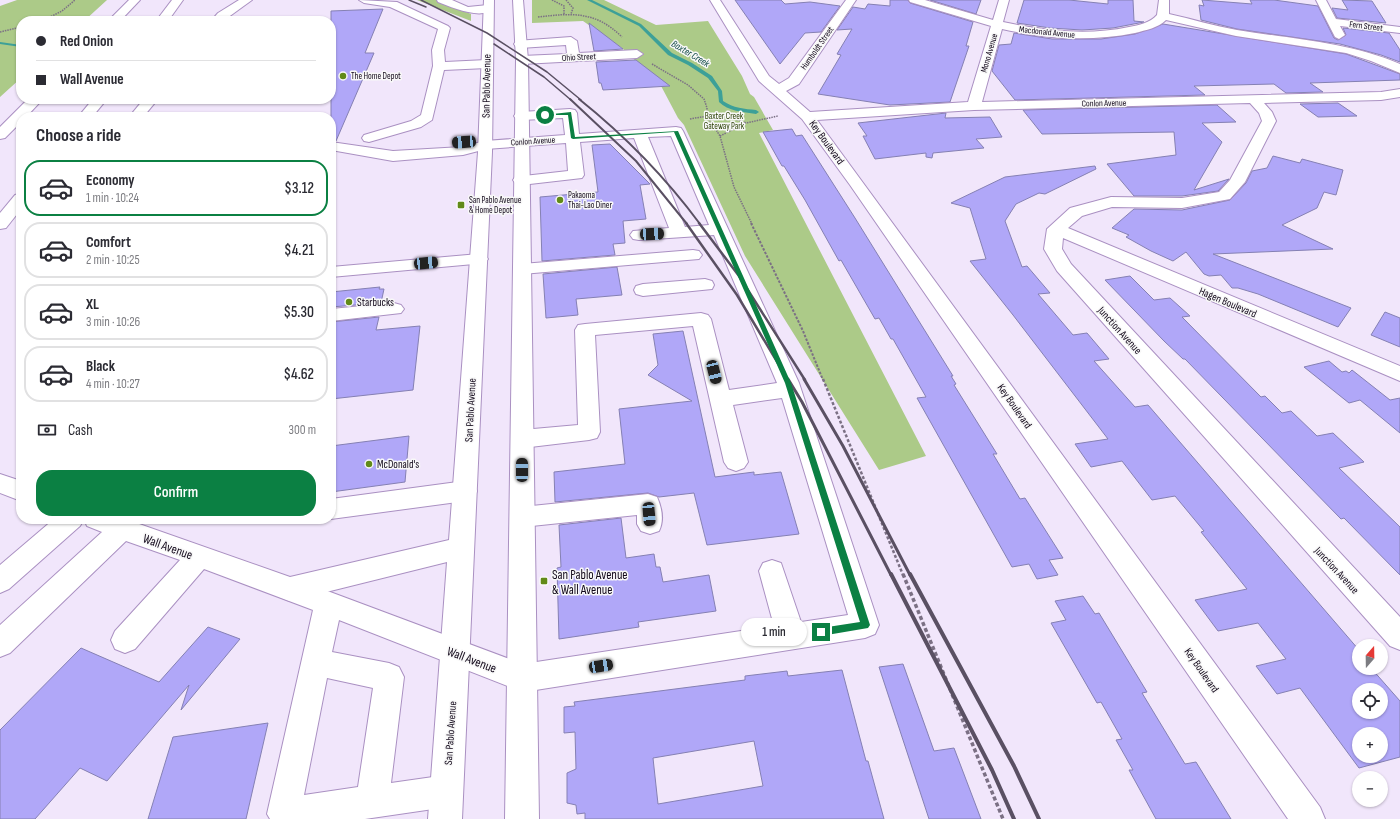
<!DOCTYPE html>
<meta charset="utf-8">
<style>
:root{--surface:#fff;--page:#f7f7f7;--text:#2b2b33;--muted:#7c7c81;--line:#e1e1e2;--accent:#0b8043}
body{margin:0;font-family:"Sofia Sans Condensed",sans-serif;background:var(--page);color:var(--text);height:100vh;display:flex;flex-direction:column;font-size:15px;white-space:nowrap}
*{box-sizing:border-box;margin:0}
p{font-size:13px;color:var(--muted)}
.icon{flex:none;width:22px;height:22px;fill:none;stroke:currentColor;stroke-width:2;stroke-linecap:round;stroke-linejoin:round}
.map{position:relative;flex:1;overflow:hidden}
.side{position:absolute;left:16px;top:112px;width:320px;height:412px;display:flex;flex-direction:column;background:var(--surface);border-radius:16px;box-shadow:0 1px 3px #0004}
.side>*{flex:none}
.guide{position:absolute;left:16px;top:16px;width:320px;height:88px;border-radius:16px;box-shadow:0 1px 3px #0004;display:grid;align-content:center;height:88px;padding:0 20px;background:var(--surface)}
.needle{width:26px;rotate:20deg}
.controls{position:absolute;left:1352px;top:639px;display:grid;gap:8px}
.controls a{display:grid;place-items:center;width:36px;height:36px;border-radius:50%;background:var(--surface);box-shadow:0 1px 3px #0004;font-size:20px}
.end{position:absolute;width:18px;height:18px;margin:-9px;border:5px solid #0b8043;background:#fff;box-shadow:0 0 0 2px #fff}
.from{border-radius:50%}
.bubble{position:absolute;height:28px;border-radius:14px;background:var(--surface);box-shadow:0 1px 3px #0004;font-size:13px;font-weight:600;line-height:28px;text-align:center}
.car{position:absolute;width:12px;height:24px;margin:-12px -6px;border-radius:5px;box-shadow:0 0 3px 1px #0007;background:linear-gradient(#222 24%,#8ab4d8 0 40%,#222 0 76%,#8ab4d8 0 86%,#222 0)}
.guide b{display:flex;align-items:center;gap:14px;height:38px;font-size:15px}
.guide b+b{border-top:1px solid var(--line)}
.guide i{width:10px;height:10px;background:var(--text)}
ul{padding:0;list-style:none}
li{display:flex;align-items:center;gap:12px;height:56px;margin:0 8px 6px;padding:0 12px;border:2px solid var(--line);border-radius:16px}
li div{flex:1}
li b{display:block;font-size:15px}
li em{font-style:normal;font-weight:600}
li.active{border-color:var(--accent)}
li>.icon{width:36px;height:36px;stroke-width:1.5}
h2{padding:0 20px;font-size:18px;line-height:48px}
.pay{display:flex;align-items:center;gap:10px;height:44px;padding:0 20px;font-size:15px}
.pay p{margin-inline-start:auto}
.button{display:flex;gap:8px;margin-top:auto;padding:8px 20px}
.button a{flex:1;height:46px;border-radius:16px;background:var(--accent);color:#fff;font-size:16px;font-weight:600;line-height:46px;text-align:center}
.map>svg:first-child{display:block}
.green{fill:#acca88}
.lines{fill:none;stroke-linecap:round;stroke-linejoin:round}
.stream{fill:#3da098;fill-rule:evenodd}
.building{fill:#b0a7f8;stroke:#8580b3;fill-rule:evenodd}
.minor-casing{stroke:#aa90c2;stroke-width:2}
.major-casing{stroke:#aa90c2;stroke-width:2}
.highway-casing{stroke:#aa90c2;stroke-width:2}
.path-far3{stroke:#7b7084;stroke-width:1.5;stroke-dasharray:1.5 1;stroke-linecap:butt}
.path-far2{stroke:#7b7084;stroke-width:2;stroke-dasharray:2.5 1.5;stroke-linecap:butt}
.path-far1{stroke:#7b7084;stroke-width:2.5;stroke-dasharray:3 2;stroke-linecap:butt}
.path{stroke:#7b7084;stroke-width:3.5;stroke-dasharray:4 2.5;stroke-linecap:butt}
.minor{fill:#fff;fill-rule:evenodd}
.major{fill:#fff;fill-rule:evenodd}
.highway{fill:#fff;fill-rule:evenodd}
.rail-far4{stroke:#5a5063;stroke-width:1.5}
.rail-far3{stroke:#5a5063;stroke-width:2}
.rail-far2{stroke:#5a5063;stroke-width:2.5}
.rail-far1{stroke:#5a5063;stroke-width:3}
.rail{stroke:#5a5063;stroke-width:4}
.route{fill:#0b8043}
.poi-dot{fill:#618a17;stroke:#f8f8f8;stroke-width:1.5}
.labels{text-anchor:middle;stroke-width:3;stroke-linejoin:round;paint-order:stroke}
.far-street-label{font-size:9px;fill:#12081a;stroke:#f8f8f8}
.far-poi-label{font-size:9px;fill:#12081a;stroke:#f8f8f8;text-anchor:start}
.far-park-label{font-size:9px;fill:#2e4408;stroke:#f8f8f8}
.far-water-label{font-size:10px;font-style:italic;fill:#144d49;stroke:#f8f8f8}
.street-label{font-size:11px;fill:#12081a;stroke:#f8f8f8}
.poi-label{font-size:11px;fill:#12081a;stroke:#f8f8f8;text-anchor:start}
.near-street-label{font-size:13px;fill:#12081a;stroke:#f8f8f8}
.near-poi-label{font-size:13px;fill:#12081a;stroke:#f8f8f8;text-anchor:start}
</style>
<div class="map">
<svg width="1400" height="819" viewBox="0 0 1400 819">
<rect width="100%" height="100%" fill="#f1e6fb"/>
<g class="green">
<polygon points="17,0 107,0 84,21 21,21 21,78 0,97 0,6"/>
<polygon points="417,0 436,0 471,14 471,21"/>
<polygon points="532,0 604,0 656,25 708,21 742,76 750,94 754,97 773,130 759,133 926,456 879,470 745,256 684,125 678,118 660,84 622,48 583,21 532,23"/>
</g>
<g class="lines">
<g class="stream">
<path d="M587 0H592L641 24 672 53 692 63 712 76 722 91 723 101C733 108 745 109 756 110L759 112 756 114C743 112 728 111 719 102L718 91 708 78 688 65 668 55 639 26Z"/>
<polygon points="0,42 21,45 21,47 0,44"/>
</g>
</g>
<g class="building">
<polygon points="735,0 781,0 785,4 810,2 840,6 821,32 805,33 780,64"/>
<polygon points="890,0 908,0 910,3 973,22 966,46 969,46 950,102 890,105 818,94 841,55 837,54 852,29 837,30 853,7 865,9 868,4 890,6"/>
<polygon points="930,0 981,0 976,14"/>
<polygon points="1024,0 1069,0 1108,4 1108,0 1133,0 1134,21 1144,22 1113,28 1082,30 1050,28 1017,23"/>
<polygon points="1202,0 1252,4 1250,0 1274,0 1318,6 1334,38 1338,40 1346,35 1343,28 1389,33 1400,50 1400,62 1381,55 1340,44 1237,29 1201,20 1199,5 1204,6"/>
<polygon points="1342,0 1372,1 1386,23 1337,18 1332,8 1348,10"/>
<polygon points="383,9 365,53 374,53 336,141 331,141 331,11"/>
<polygon points="589,23 623,49 594,51"/>
<polygon points="1163,24 1346,54 1400,74 1400,80 1310,83 1323,92 1286,93 1274,84 1194,86 1205,95 1015,100 992,71 999,45 1011,44 1014,33 1052,39 1101,39 1135,34"/>
<polygon points="636,60 670,86 603,90 601,83 599,83 596,62"/>
<polygon points="1338,103 1357,116 1318,117 1300,104"/>
<polygon points="1217,105 1236,122 1202,123 1222,142 1194,190 1229,179 1218,191 1182,196 1134,196 1107,164 1176,155 1174,132 1042,134 1023,110"/>
<polygon points="946,113 945,118 990,117 1002,137 976,139 984,148 933,153 932,158 926,157 926,153 875,159 863,136 867,136 858,123"/>
<polygon points="792,129 796,136 802,135 855,218 953,376 951,376 956,384 954,385 997,454 993,454 1020,499 1025,498 1063,558 1049,560 1058,575 1037,579 1029,564 1012,567 917,398 926,397 893,339 891,339 879,318 875,319 841,260 839,261 805,200 784,166 782,166 763,132"/>
<polygon points="610,144 650,184 640,185 646,219 623,221 625,243 613,244 615,255 542,261 540,197 598,192 592,145"/>
<polygon points="1273,156 1300,163 1302,159 1343,170 1336,195 1324,192 1317,208 1282,225 1333,249 1213,254 1351,308 1338,327 1258,294 1238,288 1232,288 1221,275 1209,276 1204,274 1186,252 1173,261 1151,251 1126,237 1129,235 1112,228 1134,209 1182,210 1230,200 1246,183 1252,171 1267,168"/>
<path d="M1095 166 1096 169 1045 194 1039 193 1016 204 1005 221 1022 267 1027 266 1050 293 1038 294 1073 335 1087 333 1109 359 1094 361 1135 407 1148 405 1359 650V668H1371L1400 701V757L1359 768 1300 688 1277 694 1256 666 1286 659 1258 623 1218 631 1195 600 1247 589 1201 532 1204 531 1175 496 1152 500 1122 461 1091 467 1075 444 1108 439 1013 315 970 261 986 259 970 208 951 203 1005 177ZM1359 690H1381V712H1359ZM1359 734H1381V756H1359Z"/>
<polygon points="617,267 622,295 576,299 578,315 546,318 543,274"/>
<polygon points="1130,276 1154,300 1170,298 1190,316 1182,317 1261,397 1265,396 1282,413 1291,411 1317,436 1333,433 1364,462 1339,468 1400,527 1400,575 1344,518 1341,519 1299,476 1185,359 1183,359 1164,341 1105,280"/>
<polygon points="380,287 379,289 384,289 381,303 331,307 331,292"/>
<polygon points="1385,312 1400,318 1400,347 1371,335"/>
<polygon points="379,317 376,330 420,326 413,390 331,399 331,322"/>
<polygon points="683,331 715,477 754,472 754,475 781,472 799,534 707,545 694,493 659,497 648,493 555,502 554,472 625,464 619,409 692,401 648,375 658,365 653,334"/>
<polygon points="1329,361 1342,372 1346,371 1349,373 1352,370 1390,400 1400,398 1400,433 1360,400 1349,403 1304,367"/>
<polygon points="409,436 405,482 331,492 331,446"/>
<polygon points="621,518 626,558 654,554 656,567 660,567 663,582 709,575 716,611 638,622 639,627 559,639 557,568 561,567 559,525"/>
<polygon points="1083,596 1095,614 1099,613 1147,692 1142,693 1185,764 1196,762 1231,819 1156,819 1129,770 1133,770 1116,740 1122,739 1101,702 1097,703 1051,623 1066,620 1055,601"/>
<polygon points="208,627 240,639 181,710 189,685 107,781 80,768 35,819 0,819 0,730 81,648 159,682"/>
<polygon points="903,664 934,751 954,748 981,819 929,819 879,667"/>
<path d="M842 670 866 761H868L884 819H585V813L577 814 576 805 567 803V773L576 769 575 732 564 733V707L575 706 574 702 745 680V676L787 671 788 676ZM754 741 763 786 658 804 653 758Z"/>
<polygon points="268,723 246,819 148,819 173,737"/>
</g>
<g class="lines">
<defs>
<g id="minor">
<polygon points="239,0 252,0 223,21 211,21 218,13"/>
<polygon points="359,0 397,2 448,26 450,28 444,50 445,62 487,60 493,64 487,68 444,70 432,120 421,127 369,142 364,141 362,138 364,135 411,121 421,115 433,66 432,50 438,29 390,7 364,3"/>
<path d="M437 0H452L468 7 488 5 493 8C483 21 451 7 438 2Z"/>
<path d="M710 0H720L769 76 779 84 789 78 846 0H856L799 84 786 91 810 112 968 102 991 26 910 2 909 0H925L993 20 999 0H1009L1003 22C1045 31 1087 36 1129 27 1139 25 1150 23 1157 15L1159 0H1169V14C1192 19 1214 26 1237 30 1292 39 1348 42 1400 64V73L1371 61 1346 53 1236 36 1166 20C1158 28 1146 30 1135 33 1089 42 1047 39 1002 29L982 102 1381 92 1400 89V97L1381 100 1264 103 1272 112 1276 121 1245 182 1230 199 1182 208 1112 207 1082 216 1068 228 1400 366V381L1063 238 1062 249 1071 264 1400 617V650L1390 646 1057 271 1044 249 1047 229 1070 208 1111 197 1182 198 1219 192 1230 180 1262 121 1259 113 1250 103 974 110 817 120 1320 807 1325 819H1288L850 185 802 119 759 81Z"/>
<polygon points="1316,0 1326,0 1336,19 1400,27 1400,33 1340,26 1345,35 1339,39 1335,37"/>
<polygon points="571,37 577,41 579,53 637,50 643,54 637,58 522,64 516,60 522,56 567,54 566,45 520,48 516,47 514,44 516,41"/>
<polygon points="144,99 158,99 143,117 129,117"/>
<path d="M570 109 575 110 577 113 579 134 676 127 681 128 683 131 799 383 879 625 875 634 865 638 523 692 339 620 332 652 389 663 399 667 404 677 391 783 447 775 458 780 463 791 458 802 447 807 365 819H270L267 814 313 610 204 569 135 649 125 653 115 649 111 640 115 631 180 560 126 541 10 653 0 657V625L102 532 87 526 84 519 80 526 9 589 0 593V565L54 519H125L290 577 523 664 774 626 759 571 763 563 772 560 781 563 801 622 848 615 782 398 733 405 748 462 744 468 736 471 728 468 724 462 693 326 595 335 600 432 597 438 589 440 522 448 514 445 511 439 514 433 522 430 578 425 575 330 578 325 585 324 701 313 708 315 711 319 729 390 777 383 714 235 639 240 633 239 630 235 633 231 669 228 634 138 580 142 584 175 582 178 521 185 515 183 513 180 515 177 568 171 566 143 486 149 463 155 393 161 331 150V142L393 151 462 147 485 141 565 135 563 118 521 120 516 119 514 116 516 113 521 112ZM671 136 709 225 685 227 648 137ZM327 678 373 688 358 787 304 795Z"/>
<polygon points="693,250 699,251 702,255 699,259 522,274 516,273 513,269 516,265 522,264"/>
<polygon points="479,254 485,255 488,259 485,263 331,277 331,267"/>
<polygon points="705,279 712,281 714,285 712,289 643,296 636,294 634,290 636,286 643,284"/>
<polygon points="394,303 401,305 404,309 401,313 331,321 331,309"/>
<polygon points="0,474 21,481 21,501 0,493"/>
<polygon points="465,481 474,484 477,491 474,498 465,501 331,519 331,499"/>
<path d="M648 494 657 497C662 508 664 521 659 531L650 534 641 531 637 524V515L522 527 513 524 510 517 513 510 522 507Z"/>
</g>
<g id="major">
<polygon points="484,0 494,0 492,152 462,819 428,819 447,562 290,601 280,597 277,589 280,581 290,577 449,540 478,152"/>
<polygon points="513,0 523,0 528,60 539,819 505,819 516,60"/>
</g>
<g id="highway">
<polygon points="129,0 140,0 120,21 108,21"/>
<polygon points="172,0 183,0 168,21 156,21"/>
<polygon points="28,99 43,99 26,117 21,117 21,122 5,138 0,139 0,127"/>
<polygon points="93,99 107,99 92,117 78,117"/>
<polygon points="21,193 21,209 6,228 0,229 0,213 15,195"/>
</g>
</defs>
<use href="#minor" class="minor-casing"/>
<use href="#major" class="major-casing"/>
<use href="#highway" class="highway-casing"/>
<g class="path-far3">
<polyline points="552,0 564,6 564,15"/>
<polyline points="566,0 573,8 571,14"/>
<path d="M538 17C572 13 596 11 622 37"/>
<polyline points="42,21 62,11 75,0"/>
<polyline points="0,32 21,27"/>
<polyline points="652,64 688,85 704,99 707,108 707,116 720,136 734,187 752,224"/>
<path d="M690 119C709 115 728 115 746 123"/>
<polyline points="720,136 746,123 778,116"/>
</g>
<polyline class="path-far2" points="751,223 803,331 823,380"/>
<polyline class="path-far1" points="823,379 903,575"/>
<polyline class="path" points="903,574 1003,819"/>
<use href="#minor" class="minor"/>
<use href="#major" class="major"/>
<use href="#highway" class="highway"/>
<g class="rail-far4">
<polyline points="409,0 426,7"/>
<polyline points="421,0 487,33 547,72 581,100"/>
<polyline points="494,44 544,77 571,100"/>
</g>
<g class="rail-far3">
<polyline points="570,99 636,161 687,224"/>
<path d="M579 99C624 135 666 178 700 224"/>
</g>
<g class="rail-far2">
<polyline points="686,223 737,295 788,380"/>
<polyline points="699,223 739,276 805,380"/>
</g>
<g class="rail-far1">
<polyline points="788,379 802,402 891,575"/>
<polyline points="804,379 843,446 910,575"/>
</g>
<g class="rail">
<polyline points="891,574 992,770 1014,819"/>
<polyline points="910,574 1014,766 1039,819"/>
</g>
</g>
<polygon class="route" points="571,112 575,137 678,131 791,383 870,625 868,628 821,636 817,632 821,628 860,622 785,383 674,132 573,139 571,138 568,115 543,115"/>
<g class="poi-dot">
<circle cx="343" cy="76" r="4"/>
<circle cx="560" cy="200" r="4"/>
<rect x="457" y="201" width="8" height="8" rx="2"/>
<circle cx="349" cy="302" r="4"/>
<circle cx="369" cy="464" r="4"/>
<rect x="540" y="577" width="8" height="8" rx="2"/>
</g>
<g class="labels">
<g class="far-street-label">
<text transform="translate(1366 26) rotate(7)" y="3">Fern Street</text>
<text transform="translate(1047 32) rotate(6)" y="3">Macdonald Avenue</text>
<text transform="translate(817 48) rotate(-55)" y="3">Humboldt Street</text>
<text transform="translate(989 53) rotate(-74)" y="3">Mono Avenue</text>
<text transform="translate(579 57) rotate(-3)" y="3">Ohio Street</text>
<text transform="translate(1104 103) rotate(-1)" y="3">Conlon Avenue</text>
<text transform="translate(533 141) rotate(-4)" y="3">Conlon Avenue</text>
</g>
<g class="far-poi-label">
<text x="351" y="79">The Home Depot</text>
<text x="568" y="198">Pakaoma<tspan x="568" dy="10">Thai-Lao Diner</tspan></text>
<text x="469" y="203">San Pablo Avenue<tspan x="469" dy="10">&amp; Home Depot</tspan></text>
</g>
<g class="far-park-label">
<text x="724" y="119">Baxter Creek<tspan x="724" dy="10">Gateway Park</tspan></text>
</g>
<g class="far-water-label">
<text transform="translate(691 53) rotate(31)" y="4">Baxter Creek</text>
</g>
<g class="street-label">
<text transform="translate(486 86) rotate(-89)" y="4">San Pablo Avenue</text>
<text transform="translate(827 142) rotate(54)" y="4">Key Boulevard</text>
<text transform="translate(1228 302) rotate(23)" y="4">Hagen Boulevard</text>
<text transform="translate(1120 330) rotate(48)" y="4">Junction Avenue</text>
<text transform="translate(1015 406) rotate(55)" y="4">Key Boulevard</text>
<text transform="translate(470 410) rotate(-87)" y="4">San Pablo Avenue</text>
<text transform="translate(1337 570) rotate(47)" y="4">Junction Avenue</text>
<text transform="translate(1202 670) rotate(55)" y="4">Key Boulevard</text>
<text transform="translate(450 733) rotate(-86)" y="4">San Pablo Avenue</text>
</g>
<g class="poi-label">
<text x="357" y="306">Starbucks</text>
<text x="377" y="468">McDonald's</text>
</g>
<g class="near-street-label">
<text transform="translate(168 546) rotate(20)" y="5">Wall Avenue</text>
<text transform="translate(472 659) rotate(21)" y="5">Wall Avenue</text>
</g>
<g class="near-poi-label">
<text x="552" y="579">San Pablo Avenue<tspan x="552" dy="15">&amp; Wall Avenue</tspan></text>
</g>
</g>
</svg>
<div class="controls">
<a><svg class="needle" viewBox="-14 -14 28 28"><path d="M0-13l5 13h-10z" fill="#e53935"/><path d="M0 13l5-13h-10z" fill="#7c7c81"/></svg></a>
<a><svg class="icon" aria-label="locate" viewBox="0 0 24 24"><circle cx="12" cy="12" r="6"/><path d="M12 2v4M12 18v4M2 12h4M18 12h4"/></svg></a>
<a>+</a>
<a>−</a>
</div>
<i class="end from" style="left:545px;top:115px"></i>
<i class="end" style="left:821px;top:632px"></i>
<div class="bubble" style="left:741px;top:618px;width:66px">1 min</div>
<i class="car" style="left:464px;top:142px;rotate:266deg"></i>
<i class="car" style="left:652px;top:234px;rotate:87deg"></i>
<i class="car" style="left:426px;top:263px;rotate:85deg"></i>
<i class="car" style="left:714px;top:372px;rotate:166deg"></i>
<i class="car" style="left:522px;top:470px;rotate:0deg"></i>
<i class="car" style="left:649px;top:514px;rotate:175deg"></i>
<i class="car" style="left:601px;top:666px;rotate:81deg"></i>
<div class="guide">
<b><i class="from"></i>Red Onion</b>
<b><i></i>Wall Avenue</b>
</div>
<section class="side">
<h2>Choose a ride</h2>
<ul>
<li class="active"><svg class="icon" aria-label="car" viewBox="0 0 24 24"><path d="M5 17H2v-5l4-1 3-4h7l3 4 3 1v5h-3M9 17h6M6 11h13"/><circle cx="7" cy="17" r="2"/><circle cx="17" cy="17" r="2"/></svg><div><b>Economy</b><p>1 min · 10:24</p></div><em>$3.12</em></li>
<li><svg class="icon" aria-label="car" viewBox="0 0 24 24"><path d="M5 17H2v-5l4-1 3-4h7l3 4 3 1v5h-3M9 17h6M6 11h13"/><circle cx="7" cy="17" r="2"/><circle cx="17" cy="17" r="2"/></svg><div><b>Comfort</b><p>2 min · 10:25</p></div><em>$4.21</em></li>
<li><svg class="icon" aria-label="car" viewBox="0 0 24 24"><path d="M5 17H2v-5l4-1 3-4h7l3 4 3 1v5h-3M9 17h6M6 11h13"/><circle cx="7" cy="17" r="2"/><circle cx="17" cy="17" r="2"/></svg><div><b>XL</b><p>3 min · 10:26</p></div><em>$5.30</em></li>
<li><svg class="icon" aria-label="car" viewBox="0 0 24 24"><path d="M5 17H2v-5l4-1 3-4h7l3 4 3 1v5h-3M9 17h6M6 11h13"/><circle cx="7" cy="17" r="2"/><circle cx="17" cy="17" r="2"/></svg><div><b>Black</b><p>4 min · 10:27</p></div><em>$4.62</em></li>
</ul>
<div class="pay"><svg class="icon" aria-label="cash" viewBox="0 0 24 24"><path d="M3 7h18v10H3z"/><circle cx="12" cy="12" r="2"/></svg>Cash<p>300 m</p></div>
<div class="button"><a>Confirm</a></div>
</section>
</div>
